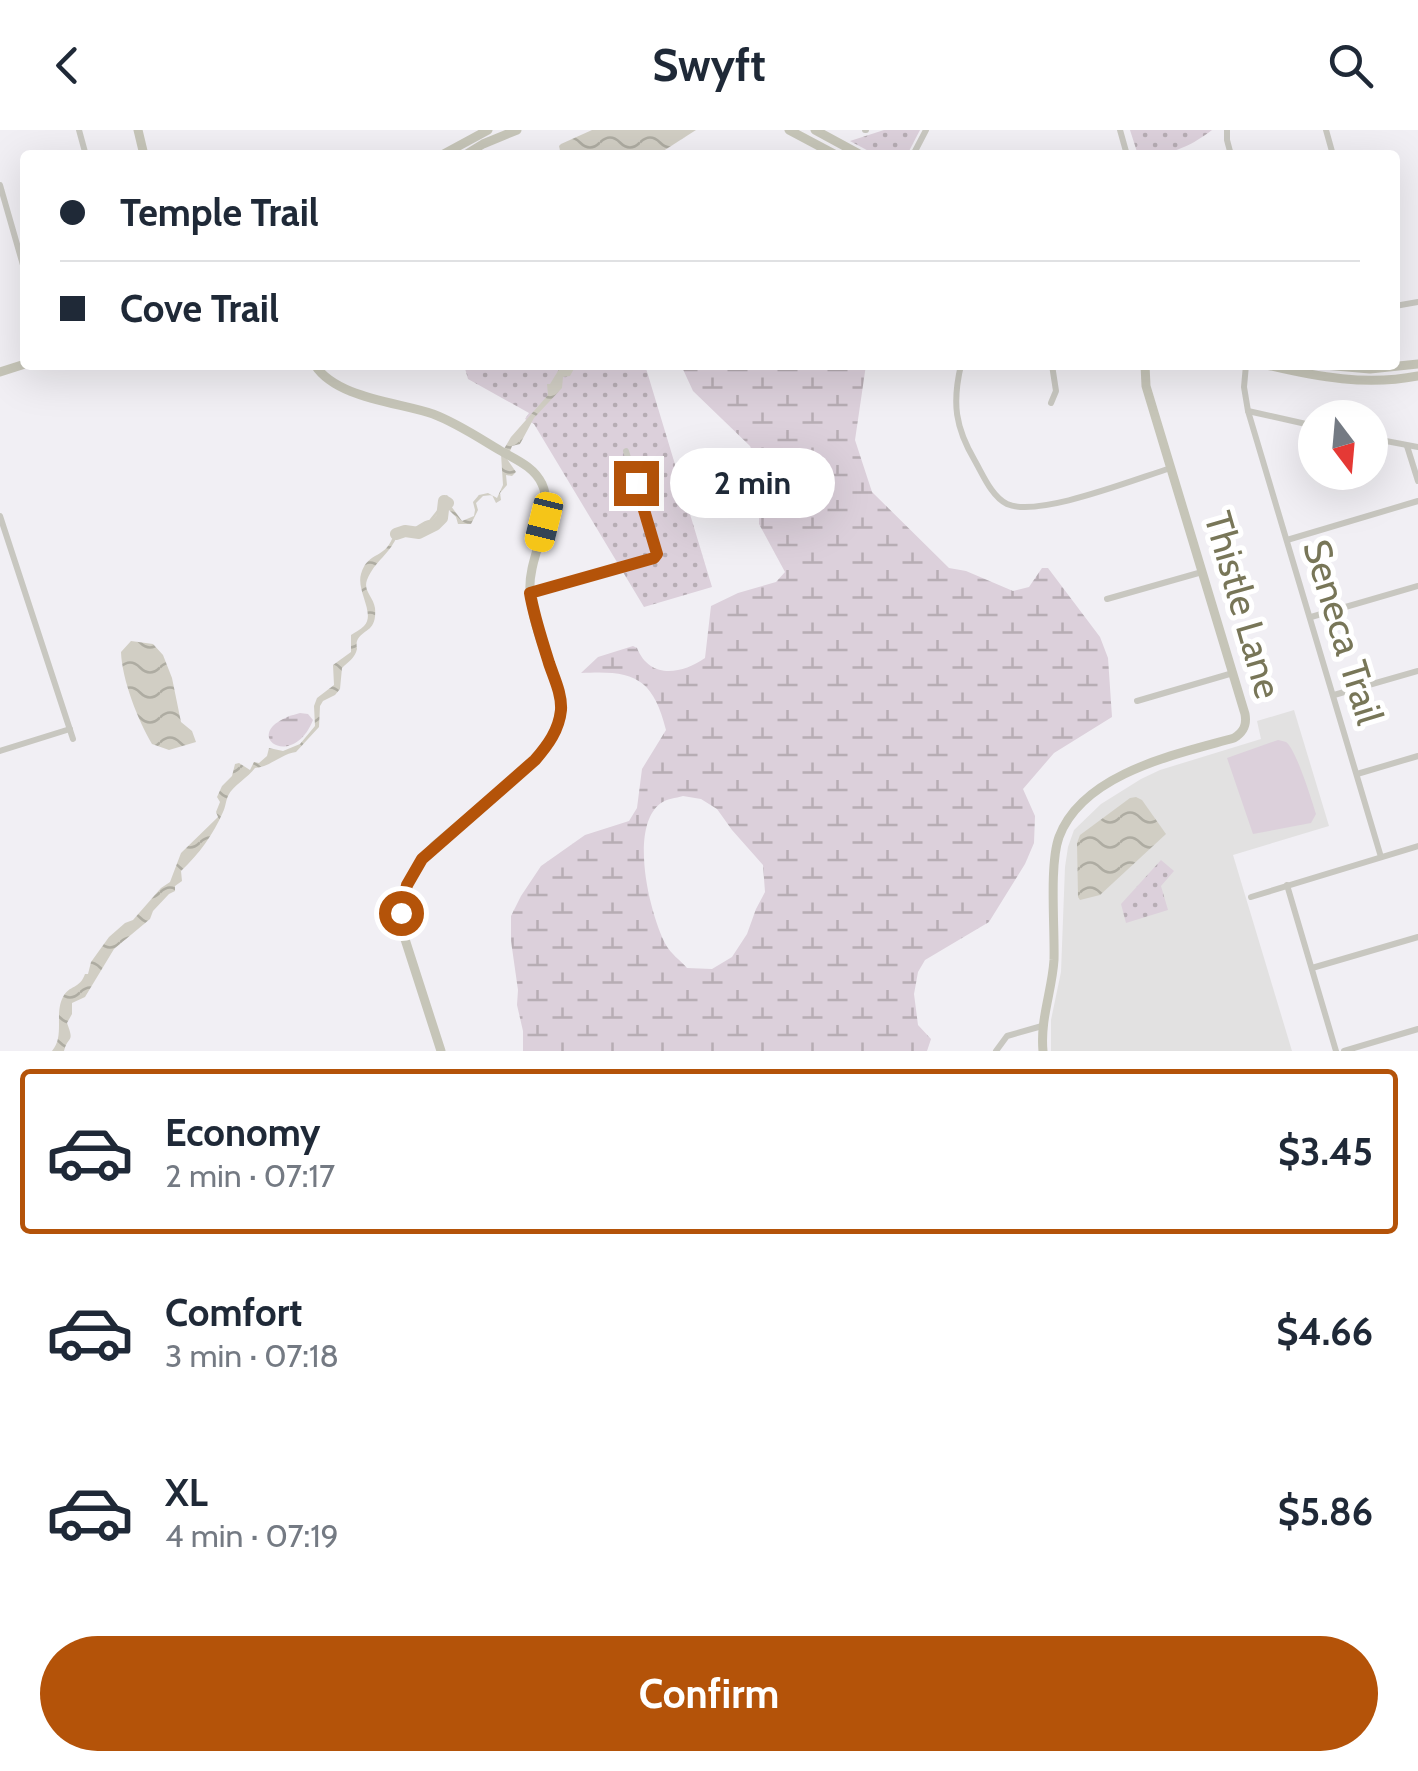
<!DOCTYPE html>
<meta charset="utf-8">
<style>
:root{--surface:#fff;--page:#f6f6f7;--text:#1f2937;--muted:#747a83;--line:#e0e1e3;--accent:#b45309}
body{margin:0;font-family:Cabin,sans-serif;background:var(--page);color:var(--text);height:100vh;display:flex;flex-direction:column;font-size:38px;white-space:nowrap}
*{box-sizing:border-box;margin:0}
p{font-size:32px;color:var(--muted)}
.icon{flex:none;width:55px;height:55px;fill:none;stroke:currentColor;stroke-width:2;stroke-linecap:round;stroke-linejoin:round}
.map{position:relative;height:921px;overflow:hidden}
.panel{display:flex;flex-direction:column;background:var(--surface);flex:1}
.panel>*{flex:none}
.banner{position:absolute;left:20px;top:20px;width:1380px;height:220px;border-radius:10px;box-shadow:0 10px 40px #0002;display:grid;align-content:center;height:220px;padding:0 40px;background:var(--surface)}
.needle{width:65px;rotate:164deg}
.tools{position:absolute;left:1298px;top:270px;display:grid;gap:20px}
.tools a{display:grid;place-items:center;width:90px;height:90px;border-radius:50%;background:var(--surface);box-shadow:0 10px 40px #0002;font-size:50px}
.end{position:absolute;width:45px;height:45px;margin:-22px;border:12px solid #b45309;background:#fff;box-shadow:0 0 0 5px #fff}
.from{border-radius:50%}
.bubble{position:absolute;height:70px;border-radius:35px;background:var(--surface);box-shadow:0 10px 40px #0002;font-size:32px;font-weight:800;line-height:70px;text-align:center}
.car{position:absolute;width:30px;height:60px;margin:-30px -15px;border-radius:12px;box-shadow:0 0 8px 2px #0007;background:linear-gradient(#f5c518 24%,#345 0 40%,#f5c518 0 76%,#345 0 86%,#f5c518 0)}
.banner b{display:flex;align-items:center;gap:35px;height:95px;font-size:38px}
.banner b+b{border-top:2px solid var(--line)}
.banner i{width:25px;height:25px;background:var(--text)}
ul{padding:18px 0 0;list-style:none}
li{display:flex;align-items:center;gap:30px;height:165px;margin:0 20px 15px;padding:0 20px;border:5px solid transparent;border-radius:10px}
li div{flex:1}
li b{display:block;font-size:38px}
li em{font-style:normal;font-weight:800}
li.on{border-color:var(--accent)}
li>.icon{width:90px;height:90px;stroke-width:1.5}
.cta{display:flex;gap:20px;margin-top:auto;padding:20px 40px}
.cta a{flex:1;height:115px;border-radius:60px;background:var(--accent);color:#fff;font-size:40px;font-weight:800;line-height:115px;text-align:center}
header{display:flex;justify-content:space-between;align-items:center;height:130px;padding:0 40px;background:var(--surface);font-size:45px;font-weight:800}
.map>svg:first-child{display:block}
.built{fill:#e2e1e1}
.green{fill:url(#green-dots)}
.wetland{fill:url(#wetland-marsh);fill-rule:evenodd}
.pitch{fill:#dcd0db}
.water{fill:url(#water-waves)}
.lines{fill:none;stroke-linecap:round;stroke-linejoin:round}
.stream{stroke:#d1cec4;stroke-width:2.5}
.river{stroke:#d1cec4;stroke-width:12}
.street{stroke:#c8c7c0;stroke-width:6}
.secondary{stroke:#c6c5b8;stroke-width:9}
.route{stroke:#b45309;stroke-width:12}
.labels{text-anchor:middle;stroke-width:10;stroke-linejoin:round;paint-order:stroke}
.street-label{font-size:38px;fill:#787658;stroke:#fff}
</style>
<header><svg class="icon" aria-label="back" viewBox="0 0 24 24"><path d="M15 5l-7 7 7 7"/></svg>Swyft<svg class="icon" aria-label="search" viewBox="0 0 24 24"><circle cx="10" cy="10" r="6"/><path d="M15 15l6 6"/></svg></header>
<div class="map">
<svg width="1418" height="921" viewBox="0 0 1418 921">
<defs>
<pattern id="green-dots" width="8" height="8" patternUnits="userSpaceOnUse" patternTransform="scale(2.5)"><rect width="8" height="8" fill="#dcd0db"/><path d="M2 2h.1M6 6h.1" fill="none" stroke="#b7adb4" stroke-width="1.8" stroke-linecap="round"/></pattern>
<pattern id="wetland-marsh" width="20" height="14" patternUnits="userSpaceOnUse" patternTransform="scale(2.5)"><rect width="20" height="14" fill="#dcd0db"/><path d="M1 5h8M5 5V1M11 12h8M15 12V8" fill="none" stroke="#b7adb4"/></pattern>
<pattern id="water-waves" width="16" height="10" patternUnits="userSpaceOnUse" patternTransform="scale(2.5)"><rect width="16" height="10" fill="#d1cec4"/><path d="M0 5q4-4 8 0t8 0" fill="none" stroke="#aeaca2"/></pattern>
</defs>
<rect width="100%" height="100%" fill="#f1eff4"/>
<polygon class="built" points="1294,580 1329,696 1233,725 1292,921 1051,921 1051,890 1061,842 1065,737 1068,717 1074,700 1101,674 1141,649 1160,640 1261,609 1257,591"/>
<g class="green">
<polygon points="884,0 920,0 907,25 876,25 850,11"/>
<path d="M1130 0H1212C1187 19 1169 25 1138 25Z"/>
<polygon points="464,235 645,235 712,457 644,477 534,294 525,289 529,283 468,249"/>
<polygon points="1161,730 1174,741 1161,756 1168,780 1126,793 1121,774"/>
</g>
<g class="wetland">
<path d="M681 235H866L855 310 872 362 949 438 966 441 1013 461 1029 457 1042 438H1048L1100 507 1108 528 1112 587 1054 623 1023 659 1035 686 1034 713 1025 734 989 792 925 830 918 842 914 864 918 895 931 909 927 921H523V901L517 875 518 860 511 811V786L521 766 541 736 585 705 629 691 637 678 642 639 666 600C653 547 633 540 581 543L598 527 633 516 637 518C650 550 682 544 705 528L711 476 738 463 776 452 785 442 759 394 760 339 750 316 693 261ZM683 666 701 669 717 679 732 700 763 735 765 762 756 779 747 804 732 827 712 839 687 838C680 830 671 824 666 815 650 785 628 697 661 673 666 669 676 668 683 666Z"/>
<path d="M300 583 308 584 313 590C291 645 233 600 300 583Z"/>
</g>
<path class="pitch" d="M1278 610C1281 611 1284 611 1286 612 1296 619 1312 671 1316 684L1311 693 1253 704 1227 628Z"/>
<g class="water">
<polygon points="592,0 696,0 657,25 561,25 559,16 561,14"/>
<polygon points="576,235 570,246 563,247 562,258 534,288 520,314 512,316 507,329 516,342 512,346 506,345 507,355 500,363 501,370 496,373 492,365 483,366 476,373 478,380 471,394 458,394 456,387 448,379 445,373 444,377 440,375 442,367 447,365 453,372 451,376 462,391 474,386 475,380 473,372 479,365 488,363 497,368 503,355 501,324 511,307 548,265 547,254 550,254 561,236"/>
<path d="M404 399 410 400V404H398C390 425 375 430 367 450 363 461 373 466 375 478 377 503 363 498 357 511 356 514 357 517 357 519 355 528 348 532 342 538L340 559 335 565 323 571 320 576 319 597 296 622C281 624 270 637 255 638 248 648 233 655 228 666 226 670 225 679 223 682 213 705 199 724 181 741L182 751 175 756V761L169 764 153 781 150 789 114 819 85 867 72 873V884L67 893C75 914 68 905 64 921H52C65 906 54 884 63 867 69 855 80 859 85 844H88L91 832 109 807 125 793 133 790 161 758 170 752 181 723 218 687 216 682 220 672 217 667 222 656 232 646 235 634 239 633 250 640 254 632 259 633 267 626 269 618 283 621 300 614 315 596 314 576 317 568 334 555 333 535 351 522V505C355 502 360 500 364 496 376 484 356 461 361 444 368 420 387 430 394 403Z"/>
<path d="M131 511 153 514 163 525 172 548 181 592 192 601 196 612 169 620 152 614C138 590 122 550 121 522Z"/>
<polygon points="1136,667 1142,670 1166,704 1100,765 1080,770 1078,767 1077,713 1080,705 1130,668"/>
</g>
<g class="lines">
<path class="stream" d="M407 401C416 401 421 392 430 391L442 376"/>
<polyline class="river" points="396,404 405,401 419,403 435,395 442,388 444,371 448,373"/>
<g class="street">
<polyline points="79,0 85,22"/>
<polyline points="865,0 866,0"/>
<polyline points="1120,0 1127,25"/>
<polyline points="1227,0 1227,10 1231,25"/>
<polyline points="1326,0 1333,25"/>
<polyline points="913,25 926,0"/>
<polyline points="0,55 25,142"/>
<polyline points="1395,176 1418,172"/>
<path d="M961 235C952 273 955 297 975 331 983 345 992 367 1007 374 1038 388 1135 349 1171 338"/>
<polyline points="1246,235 1244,257 1248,281 1381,727"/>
<polyline points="1051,273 1056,261 1052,235"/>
<polyline points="1248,281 1315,296"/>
<polyline points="1370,308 1418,317"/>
<polyline points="1407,316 1418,351"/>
<polyline points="0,386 73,609"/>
<polyline points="1287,410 1418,371"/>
<polyline points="531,462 654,428 657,424 626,321"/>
<polyline points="1107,469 1202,442"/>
<polyline points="1311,487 1418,456"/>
<polyline points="1334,565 1418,541"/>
<polyline points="1137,571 1233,543"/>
<polyline points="0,621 70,599"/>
<polyline points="1357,644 1418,626"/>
<polyline points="1287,755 1336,921"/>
<polyline points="1251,767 1418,716"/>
<polyline points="1312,838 1418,807"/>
<polyline points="996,921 1007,906 1042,896"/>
<polyline points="1344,921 1418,899"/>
</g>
<g class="secondary">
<polyline points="138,0 144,25"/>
<polyline points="789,0 836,25"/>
<polyline points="815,0 861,25"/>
<polyline points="442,25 488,0"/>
<polyline points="465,25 483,14 517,0"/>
<path d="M315 235C336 268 397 272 433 284 457 293 479 308 501 321 517 330 534 337 542 354 557 387 528 426 530 460 531 498 553 534 560 571 561 596 551 612 535 630L434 716 417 736 407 755 401 783 403 803 441 921"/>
<path d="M1267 235C1317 247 1367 256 1418 246"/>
<polyline points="1324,235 1370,239 1418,234"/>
<polyline points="0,242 25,234"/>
<path d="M1043 921C1040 889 1052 861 1054 830 1055 798 1049 735 1059 707 1083 643 1177 624 1234 608 1244 602 1247 595 1245 584L1146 256 1145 235"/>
</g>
</g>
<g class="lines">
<path class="route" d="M401 783 407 755 422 729 535 630C548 615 559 600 561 580 562 564 554 548 549 533 542 510 534 487 530 463L654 428 657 424 636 353"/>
</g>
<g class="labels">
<g class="street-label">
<text transform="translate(1243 475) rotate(74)" y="13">Thistle Lane</text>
<text transform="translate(1343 502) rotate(73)" y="13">Seneca Trail</text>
</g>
</g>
</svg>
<div class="tools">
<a><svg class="needle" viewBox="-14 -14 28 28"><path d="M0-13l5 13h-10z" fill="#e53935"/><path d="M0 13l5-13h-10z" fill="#747a83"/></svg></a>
</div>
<i class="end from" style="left:401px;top:783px"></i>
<i class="end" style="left:636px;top:353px"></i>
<div class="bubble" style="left:670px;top:318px;width:165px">2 min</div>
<i class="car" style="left:544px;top:392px;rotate:194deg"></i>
<div class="banner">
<b><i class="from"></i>Temple Trail</b>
<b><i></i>Cove Trail</b>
</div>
</div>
<section class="panel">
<ul>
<li class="on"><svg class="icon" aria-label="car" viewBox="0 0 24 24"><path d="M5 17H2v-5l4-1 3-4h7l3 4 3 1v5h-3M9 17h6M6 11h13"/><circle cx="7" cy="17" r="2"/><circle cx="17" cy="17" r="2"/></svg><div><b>Economy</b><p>2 min · 07:17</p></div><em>$3.45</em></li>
<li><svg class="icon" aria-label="car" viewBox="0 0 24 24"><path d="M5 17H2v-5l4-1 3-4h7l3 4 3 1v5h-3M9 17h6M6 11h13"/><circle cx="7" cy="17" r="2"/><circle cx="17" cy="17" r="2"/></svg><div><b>Comfort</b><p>3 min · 07:18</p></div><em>$4.66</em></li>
<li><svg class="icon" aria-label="car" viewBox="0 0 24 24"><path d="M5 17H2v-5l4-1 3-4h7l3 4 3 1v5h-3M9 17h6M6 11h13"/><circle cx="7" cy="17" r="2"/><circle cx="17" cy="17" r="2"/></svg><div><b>XL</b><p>4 min · 07:19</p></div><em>$5.86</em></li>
</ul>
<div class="cta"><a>Confirm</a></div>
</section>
